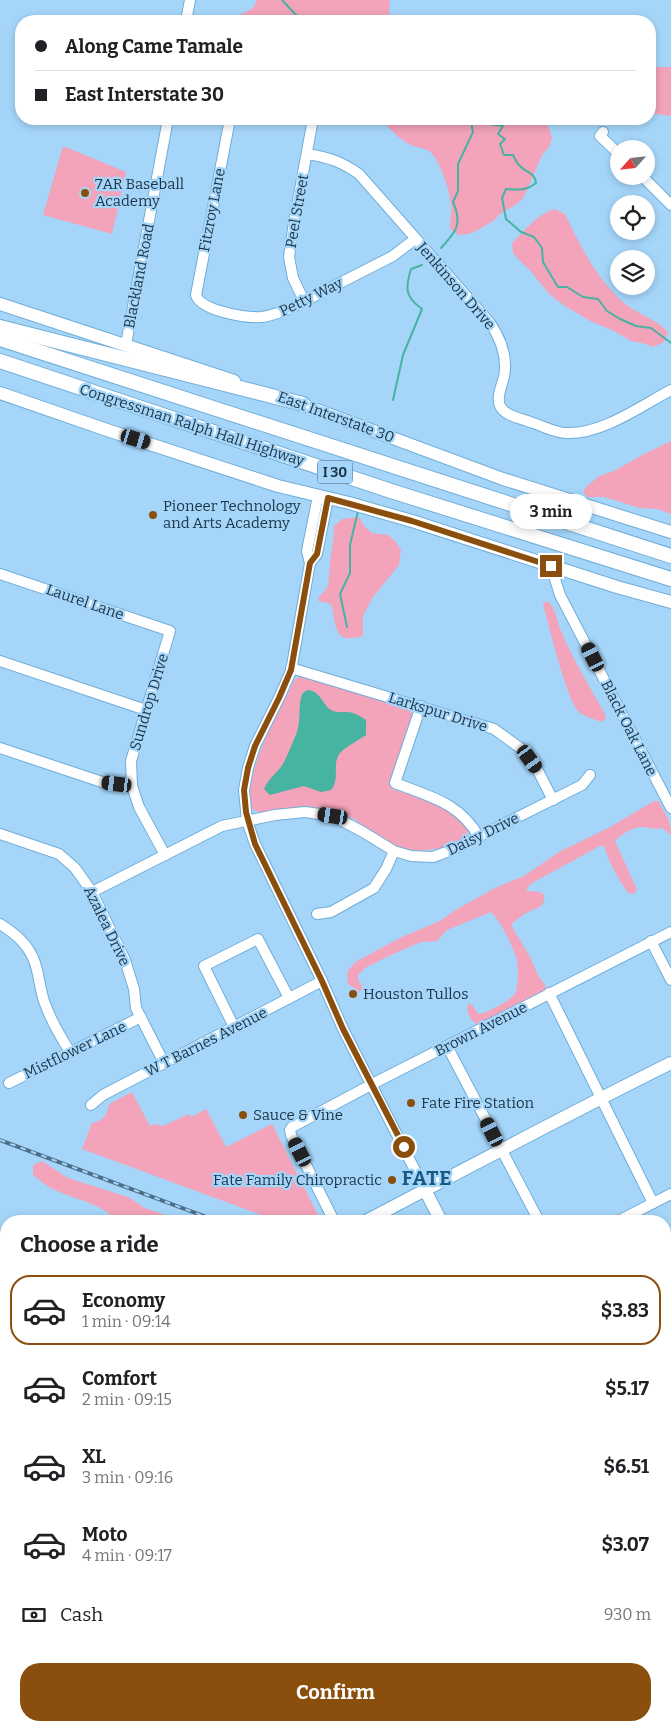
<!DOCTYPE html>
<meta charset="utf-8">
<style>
:root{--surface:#fff;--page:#f2f2f2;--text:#202124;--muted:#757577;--line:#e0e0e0;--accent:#8b4f0d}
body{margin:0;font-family:Bitter,serif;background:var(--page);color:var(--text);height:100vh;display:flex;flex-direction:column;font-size:19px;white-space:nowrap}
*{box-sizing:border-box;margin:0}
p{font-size:16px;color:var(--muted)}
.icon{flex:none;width:28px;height:28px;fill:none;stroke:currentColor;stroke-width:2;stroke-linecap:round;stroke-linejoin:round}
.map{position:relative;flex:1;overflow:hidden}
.panel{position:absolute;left:0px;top:1215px;width:671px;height:516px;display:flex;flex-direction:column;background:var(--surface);border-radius:20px 20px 0 0;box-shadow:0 2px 8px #0003}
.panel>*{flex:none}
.banner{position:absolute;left:15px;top:15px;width:641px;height:110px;border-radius:20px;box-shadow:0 2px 8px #0003;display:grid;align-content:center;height:110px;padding:0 20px;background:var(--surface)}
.needle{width:32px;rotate:243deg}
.fabs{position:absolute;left:610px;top:140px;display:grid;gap:10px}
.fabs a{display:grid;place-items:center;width:45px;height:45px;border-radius:50%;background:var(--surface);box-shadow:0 2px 8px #0003;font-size:25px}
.end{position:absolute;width:22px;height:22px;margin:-11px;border:6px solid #8b4f0d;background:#fff;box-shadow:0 0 0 2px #fff}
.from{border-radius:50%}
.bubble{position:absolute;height:35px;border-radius:18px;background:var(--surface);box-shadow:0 2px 8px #0003;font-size:16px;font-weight:700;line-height:35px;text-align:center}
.car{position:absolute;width:15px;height:30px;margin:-15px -8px;border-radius:6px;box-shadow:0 0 4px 1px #0007;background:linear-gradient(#222 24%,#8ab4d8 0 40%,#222 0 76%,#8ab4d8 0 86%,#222 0)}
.banner b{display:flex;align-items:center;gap:18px;height:48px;font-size:19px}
.banner b+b{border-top:1px solid var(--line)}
.banner i{width:12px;height:12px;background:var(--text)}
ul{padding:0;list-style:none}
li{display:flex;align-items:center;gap:15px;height:70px;margin:0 10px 8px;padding:0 10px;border:2px solid transparent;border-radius:20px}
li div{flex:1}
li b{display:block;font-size:19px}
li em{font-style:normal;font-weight:700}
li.current{border-color:var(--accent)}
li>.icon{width:45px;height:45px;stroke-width:1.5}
h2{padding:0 20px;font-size:22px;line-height:60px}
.pay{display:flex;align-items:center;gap:12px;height:55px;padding:0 20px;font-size:19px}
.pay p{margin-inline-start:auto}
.cta{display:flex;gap:10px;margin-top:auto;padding:10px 20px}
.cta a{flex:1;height:58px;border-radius:20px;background:var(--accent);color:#fff;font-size:20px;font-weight:700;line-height:58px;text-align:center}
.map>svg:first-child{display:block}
.green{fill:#f3a3ba}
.water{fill:#47b3a1}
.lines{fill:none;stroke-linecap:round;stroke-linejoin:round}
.stream{stroke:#47b3a1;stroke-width:2}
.minor-casing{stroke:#70add8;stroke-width:12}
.major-casing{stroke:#70add8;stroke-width:14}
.highway-casing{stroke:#70add8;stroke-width:16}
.minor{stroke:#fff;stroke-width:10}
.major{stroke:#fff;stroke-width:12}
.highway{stroke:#fff;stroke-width:14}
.rail-casing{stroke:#4d6e87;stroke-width:4}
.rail{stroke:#a5d6fa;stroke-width:2;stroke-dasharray:5.5;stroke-linecap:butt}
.route{stroke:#8b4f0d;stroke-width:6}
.poi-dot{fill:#8b4f0d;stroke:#a5d6fa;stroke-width:2}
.labels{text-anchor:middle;stroke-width:4.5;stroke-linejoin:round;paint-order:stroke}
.shield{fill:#a5d6fa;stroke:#44657c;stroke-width:1}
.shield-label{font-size:14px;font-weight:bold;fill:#1b3446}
.poi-label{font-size:15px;fill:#1b3446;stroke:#a5d6fa;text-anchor:start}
.street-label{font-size:15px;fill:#1b3446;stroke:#a5d6fa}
.district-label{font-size:20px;font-weight:bold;letter-spacing:1px;fill:#19587f;stroke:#a5d6fa}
</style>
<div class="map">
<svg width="671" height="1731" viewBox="0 0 671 1731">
<rect width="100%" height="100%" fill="#a5d6fa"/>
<g class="green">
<polygon points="257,0 390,0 389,10 390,21 228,21 253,8"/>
<polygon points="650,67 671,67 671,116 650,113"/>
<path d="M382 119H546L552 138 549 147 542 155 524 197 517 204 500 214 493 221 478 230 469 234 459 235 450 229C450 221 452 213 451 205 450 192 440 159 429 151 423 147 417 148 411 145 400 140 388 128 382 119Z"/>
<polygon points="63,146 126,172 112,234 43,215"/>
<path d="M555 209 565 214C579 244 598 281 624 303 637 314 656 319 668 332L664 342 653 347 646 344 631 341 612 330 592 322 565 306 549 294 529 269 521 262 513 253 512 243C526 230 537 214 555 209Z"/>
<polygon points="671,441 671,514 657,509 640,508 604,497 588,497 584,493 584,489 599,476 614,471 644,454"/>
<path d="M359 517 364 526 372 533 388 535 396 542 401 550 399 565 373 597 363 616V636C358 637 351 639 346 638 334 636 334 615 332 606L328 603 318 601C319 594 326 592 328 585 329 579 329 572 330 565 331 552 334 539 334 526L342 519Z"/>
<path d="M546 601C556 606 557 622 561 631 573 660 590 687 605 714L606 718 602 722C595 719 585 717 580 713 566 701 550 627 543 605Z"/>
<path d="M301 676 410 709 412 715 390 783 392 789C419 798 450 805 468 829L466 837 441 848 420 851 404 849 387 842 354 819 329 809 302 806 260 813 252 809C240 777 281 709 295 679Z"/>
<path d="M654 801H659C665 816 671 818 671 835L662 828C653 830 648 827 641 827 631 828 622 834 615 841L635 885 637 890 633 894 628 893C618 878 609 863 604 846H600L532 883 526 890C532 893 538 889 544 895 545 907 539 907 530 911 527 912 513 922 511 925L529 955 539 977 545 985 546 990 478 1025C470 1020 466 1013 468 1003L473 1006 478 1014 483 1013C490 1011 513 999 516 992 518 985 519 964 516 957 512 945 500 920 491 912L447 930 437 941 421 942 393 954 365 968 358 975V980L363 988 360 992 348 984 347 974 349 969 357 961 402 937 440 921 457 909 495 888 524 876 559 852 610 827Z"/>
<path d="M132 1092 150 1126 155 1124 163 1126 189 1114 191 1117 206 1109 226 1147 272 1124 321 1221H278L82 1149 92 1123C103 1121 108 1115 109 1104Z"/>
<path d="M42 1161 68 1178 128 1197 145 1208 165 1215 171 1221H117C100 1202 75 1200 53 1189 46 1186 40 1180 33 1175V1165Z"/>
<polygon points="6,1248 6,1289 0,1287 0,1250"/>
</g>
<path class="water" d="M307 690C321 691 321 703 331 710 336 713 342 712 347 712 354 712 360 716 366 720V735C359 740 345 747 340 753 331 765 341 777 331 790L321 792 304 786 270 795 264 789C268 779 277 773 283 764 288 754 293 742 297 732 301 719 298 706 302 694Z"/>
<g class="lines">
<g class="stream">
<polyline points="282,0 295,14 305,21"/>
<path d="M462 119 465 121 503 126 498 134 505 139 500 144 504 155H513C515 159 517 164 520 166 526 173 535 172 536 183 526 191 518 190 506 189L502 198 506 219 521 232 534 237 542 248 543 262 558 287H567L583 297 598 299 607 311 620 319 636 326 651 328 671 343"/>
<path d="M441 248C456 232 463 224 453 202L458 191V164L473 132 471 122"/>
<path d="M393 400 403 355 422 309C405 297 405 288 411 269L422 265"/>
<polyline points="347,627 340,594 350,573 350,545 358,511"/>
<polyline points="0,1271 6,1272"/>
<polyline points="389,1725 390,1731"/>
</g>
<defs>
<g id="minor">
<polyline points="186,21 190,0"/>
<path d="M230 119 196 295C201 311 246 318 261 317 271 316 280 312 289 309L393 256 415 239"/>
<polyline points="603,132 600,136 619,154"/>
<path d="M307 154C328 157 342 162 359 174L490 323C501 339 508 356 504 377 502 385 496 397 500 406 505 416 520 418 530 422 541 425 555 433 566 433 601 435 641 406 671 390"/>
<polyline points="642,176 671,205"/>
<polyline points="304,301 293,278 289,257 294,222 313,119"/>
<polyline points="126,344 168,119"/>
<polyline points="318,496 307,551 310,563 291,671 279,698 255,746 248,768 244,790 247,821 255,844 322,981 343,1029 425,1190"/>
<polyline points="310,563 317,554 328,498"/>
<polyline points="551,566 560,595 671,808"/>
<polyline points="0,574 170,631 131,761 132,786 139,807 165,855"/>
<polyline points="0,661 146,710"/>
<polyline points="291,668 494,729 523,750 536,767 553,800"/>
<path d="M421 706 395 783C430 797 459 802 479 837"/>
<polyline points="0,748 105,783 117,784 132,783"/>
<polyline points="0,834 59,854 75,868 92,892 125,960 134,989 136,1008 164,1063"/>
<polyline points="92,892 222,826 275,815 305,812 333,816 363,832 394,851 411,856 433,857 452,850 582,785 590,775"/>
<polyline points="317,914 331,912 374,888 386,869 394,851"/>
<path d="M0 924C16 934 29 945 35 963 39 975 40 989 44 1001 50 1019 60 1036 70 1052"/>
<polyline points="651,941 671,980"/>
<polyline points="549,993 653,1203"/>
<polyline points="234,1027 204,966 258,939 289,998"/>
<polyline points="447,1046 539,1221"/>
<polyline points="9,1083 141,1017"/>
<polyline points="91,1105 103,1095 322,981"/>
<polyline points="334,1221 291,1135 290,1130 292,1127 382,1079 671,932"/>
<polyline points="618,1221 671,1194"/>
<polyline points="0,1543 6,1540"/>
<polyline points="665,1626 671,1623"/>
<polyline points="0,1638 6,1635"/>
<polyline points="0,1667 6,1698"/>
<polyline points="665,1672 671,1686"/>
<polyline points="255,1725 255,1731"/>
<polyline points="467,1725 470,1731"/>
<polyline points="565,1725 568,1731"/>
<polyline points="7,1731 8,1725"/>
<polyline points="90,1731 91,1725"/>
<polyline points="172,1731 173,1725"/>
<polyline points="337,1731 337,1725"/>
</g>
<g id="major">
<polyline points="0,304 234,381"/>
<polyline points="0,393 107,430 278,486 349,503 412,521 617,587 671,602"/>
<polyline points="293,401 503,479 671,532"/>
<polyline points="425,1190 441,1221"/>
<path d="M366 1221C467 1168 568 1114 671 1063"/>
<polyline points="0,1405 6,1402"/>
<polyline points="665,1417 671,1420"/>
</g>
<g id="highway">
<polyline points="0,327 303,404"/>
<polyline points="0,339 671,556"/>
<polyline points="0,361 391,491 671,579"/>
</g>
</defs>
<use href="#minor" class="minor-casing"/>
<use href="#major" class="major-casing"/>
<use href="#highway" class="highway-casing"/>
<use href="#minor" class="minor"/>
<use href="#major" class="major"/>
<use href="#highway" class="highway"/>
<defs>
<g id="rail">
<polyline points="0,1140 217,1221"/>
<polyline points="665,1387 671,1389"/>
</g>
</defs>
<use href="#rail" class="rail-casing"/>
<use href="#rail" class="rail"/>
</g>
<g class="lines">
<polyline class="route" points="404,1147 343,1029 322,981 255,844 246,812 244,790 248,768 255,746 279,698 291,670 310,563 317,554 328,498 412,521 551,566"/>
</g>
<g class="poi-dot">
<circle cx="85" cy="193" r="5"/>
<circle cx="153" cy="515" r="5"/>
<circle cx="353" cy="994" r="5"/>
<circle cx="411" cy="1103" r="5"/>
<circle cx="243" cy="1115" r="5"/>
<circle cx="392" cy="1180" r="5"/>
</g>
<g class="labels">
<rect class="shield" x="317.5" y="460.5" width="35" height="23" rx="4"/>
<g class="shield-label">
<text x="335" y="477">I 30</text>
</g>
<g class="poi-label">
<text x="95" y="189">7AR Baseball<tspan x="95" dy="17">Academy</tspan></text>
<text x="163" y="511">Pioneer Technology<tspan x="163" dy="17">and Arts Academy</tspan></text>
<text x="363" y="999">Houston Tullos</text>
<text x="421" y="1108">Fate Fire Station</text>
<text x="253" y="1120">Sauce &amp; Vine</text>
<text x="382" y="1185" text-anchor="end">Fate Family Chiropractic</text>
</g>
<g class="street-label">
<text transform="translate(212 210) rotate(-79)" y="5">Fitzroy Lane</text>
<text transform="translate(297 211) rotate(-80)" y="5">Peel Street</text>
<text transform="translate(139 276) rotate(-79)" y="5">Blackland Road</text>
<text transform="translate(456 286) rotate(49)" y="5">Jenkinson Drive</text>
<text transform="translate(311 297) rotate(-26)" y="5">Petty Way</text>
<text transform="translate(336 417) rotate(20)" y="5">East Interstate 30</text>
<text transform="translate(192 425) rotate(18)" y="5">Congressman Ralph Hall Highway</text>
<text transform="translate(85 602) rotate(19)" y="5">Laurel Lane</text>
<text transform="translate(149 702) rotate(-73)" y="5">Sundrop Drive</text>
<text transform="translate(438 712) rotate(17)" y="5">Larkspur Drive</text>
<text transform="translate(629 728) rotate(63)" y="5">Black Oak Lane</text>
<text transform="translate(483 834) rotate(-26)" y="5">Daisy Drive</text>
<text transform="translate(107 926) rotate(64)" y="5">Azalea Drive</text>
<text transform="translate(481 1029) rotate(-27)" y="5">Brown Avenue</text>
<text transform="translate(206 1042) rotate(-27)" y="5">W T Barnes Avenue</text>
<text transform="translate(75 1050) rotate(-26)" y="5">Mistflower Lane</text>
</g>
<g class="district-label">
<text x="427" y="1185">FATE</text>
</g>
</g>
</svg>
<div class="fabs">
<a><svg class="needle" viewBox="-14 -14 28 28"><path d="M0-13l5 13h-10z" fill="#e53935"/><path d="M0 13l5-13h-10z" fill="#757577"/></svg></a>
<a><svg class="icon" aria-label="locate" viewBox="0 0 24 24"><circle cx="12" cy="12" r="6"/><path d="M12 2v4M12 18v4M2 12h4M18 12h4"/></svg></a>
<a><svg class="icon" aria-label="layers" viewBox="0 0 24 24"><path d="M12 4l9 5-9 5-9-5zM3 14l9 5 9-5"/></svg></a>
</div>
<i class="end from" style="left:404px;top:1147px"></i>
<i class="end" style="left:551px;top:566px"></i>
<div class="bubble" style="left:510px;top:494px;width:82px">3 min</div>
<i class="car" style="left:136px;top:439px;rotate:107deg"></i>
<i class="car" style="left:593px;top:657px;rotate:333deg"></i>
<i class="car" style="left:530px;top:759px;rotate:144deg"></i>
<i class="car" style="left:117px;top:784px;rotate:277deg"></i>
<i class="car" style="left:333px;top:816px;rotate:279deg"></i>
<i class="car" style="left:492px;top:1132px;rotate:333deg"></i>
<i class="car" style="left:300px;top:1152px;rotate:333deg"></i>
<div class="banner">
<b><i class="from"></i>Along Came Tamale</b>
<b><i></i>East Interstate 30</b>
</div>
<section class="panel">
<h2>Choose a ride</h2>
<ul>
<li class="current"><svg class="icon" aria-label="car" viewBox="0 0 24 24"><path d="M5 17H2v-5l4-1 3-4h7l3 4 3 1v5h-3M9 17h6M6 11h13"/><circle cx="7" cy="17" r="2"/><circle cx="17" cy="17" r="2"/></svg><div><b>Economy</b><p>1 min · 09:14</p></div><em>$3.83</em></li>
<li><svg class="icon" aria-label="car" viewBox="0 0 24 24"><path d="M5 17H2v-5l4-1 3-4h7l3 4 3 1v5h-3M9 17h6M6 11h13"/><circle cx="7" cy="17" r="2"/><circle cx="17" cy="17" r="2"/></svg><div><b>Comfort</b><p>2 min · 09:15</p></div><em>$5.17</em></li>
<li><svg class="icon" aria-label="car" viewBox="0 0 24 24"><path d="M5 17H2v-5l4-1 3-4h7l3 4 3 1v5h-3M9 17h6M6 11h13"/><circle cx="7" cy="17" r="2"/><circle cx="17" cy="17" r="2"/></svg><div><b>XL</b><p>3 min · 09:16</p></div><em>$6.51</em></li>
<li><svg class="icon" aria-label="car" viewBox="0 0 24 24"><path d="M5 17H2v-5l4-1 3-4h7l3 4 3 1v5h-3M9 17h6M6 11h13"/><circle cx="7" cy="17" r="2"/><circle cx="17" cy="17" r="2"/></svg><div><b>Moto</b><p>4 min · 09:17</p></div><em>$3.07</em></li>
</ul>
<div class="pay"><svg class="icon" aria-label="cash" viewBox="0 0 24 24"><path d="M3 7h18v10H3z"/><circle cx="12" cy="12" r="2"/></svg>Cash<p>930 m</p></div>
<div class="cta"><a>Confirm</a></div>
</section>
</div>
